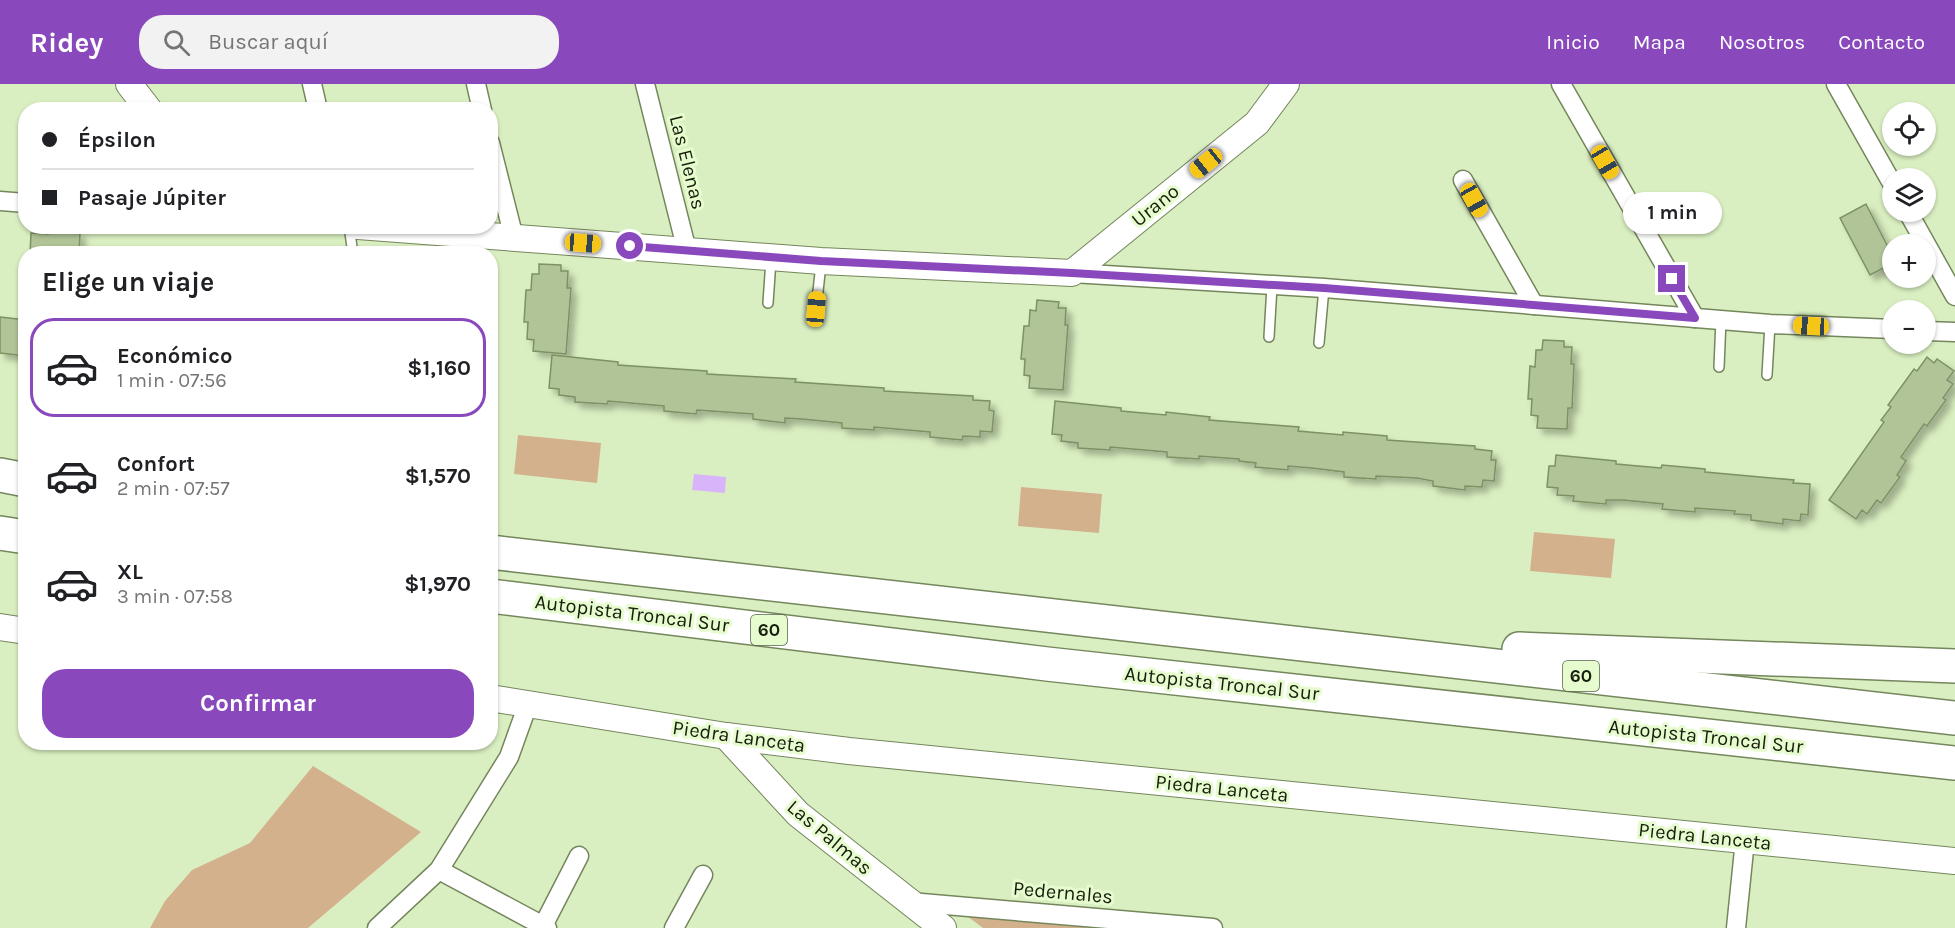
<!DOCTYPE html>
<html lang="es">
<meta charset="utf-8">
<style>
:root{--surface:#fff;--page:#f2f2f2;--text:#202124;--muted:#757577;--line:#e0e0e0;--accent:#8948bc}
body{margin:0;font-family:Karla,sans-serif;background:var(--page);color:var(--text);height:100vh;display:flex;flex-direction:column;font-size:22px;white-space:nowrap}
*{box-sizing:border-box;margin:0}
p{font-size:20px;color:var(--muted)}
.icon{flex:none;width:33px;height:33px;fill:none;stroke:currentColor;stroke-width:2;stroke-linecap:round;stroke-linejoin:round}
.map{position:relative;flex:1;overflow:hidden}
.sheet{position:absolute;left:18px;top:162px;width:480px;height:504px;display:flex;flex-direction:column;background:var(--surface);border-radius:24px;box-shadow:0 2px 4px #0004}
.sheet>*{flex:none}
.top-card{position:absolute;left:18px;top:18px;width:480px;height:132px;border-radius:24px;box-shadow:0 2px 4px #0004;display:grid;align-content:center;height:132px;padding:0 24px;background:var(--surface)}
.buttons{position:absolute;left:1882px;top:18px;display:grid;gap:12px}
.buttons a{display:grid;place-items:center;width:54px;height:54px;border-radius:50%;background:var(--surface);box-shadow:0 2px 4px #0004;font-size:30px}
.end{position:absolute;width:27px;height:27px;margin:-14px;border:8px solid #8948bc;background:#fff;box-shadow:0 0 0 3px #fff}
.from{border-radius:50%}
.bubble{position:absolute;height:42px;border-radius:21px;background:var(--surface);box-shadow:0 2px 4px #0004;font-size:20px;font-weight:700;line-height:42px;text-align:center}
.car{position:absolute;width:18px;height:36px;margin:-18px -9px;border-radius:8px;box-shadow:0 0 4px 2px #0007;background:linear-gradient(#f5c518 24%,#345 0 40%,#f5c518 0 76%,#345 0 86%,#f5c518 0)}
.top-card b{display:flex;align-items:center;gap:21px;height:57px;font-size:22px}
.top-card b+b{border-top:2px solid var(--line)}
.top-card i{width:15px;height:15px;background:var(--text)}
ul{padding:0;list-style:none}
li{display:flex;align-items:center;gap:18px;height:99px;margin:0 12px 9px;padding:0 12px;border:3px solid transparent;border-radius:24px}
li div{flex:1}
li b{display:block;font-size:22px}
li em{font-style:normal;font-weight:700}
li.on{border-color:var(--accent)}
li>.icon{width:54px;height:54px;stroke-width:1.5}
h2{padding:0 24px;font-size:27px;line-height:72px}
.primary-button{display:flex;gap:12px;margin-top:auto;padding:12px 24px}
.primary-button a{flex:1;height:69px;border-radius:24px;background:var(--accent);color:#fff;font-size:24px;font-weight:700;line-height:69px;text-align:center}
header{display:flex;align-items:center;gap:36px;box-sizing:border-box;height:84px;padding:0 30px;background:var(--accent);color:#fff}
header strong{font-size:28px}
nav{display:flex;gap:33px;margin-inline-start:auto;font-size:21px}
.search{width:420px;height:54px;background:var(--page);display:flex;align-items:center;gap:15px;box-sizing:border-box;padding:0 21px;border-radius:24px;color:var(--muted);font-size:22px}
.map>svg:first-child{display:block}
.green{fill:#d4b18d}
.water{fill:#d8b5fa}
.building{fill:#b0c497;stroke:#7e9166;stroke-width:1.5;filter:url(#shadow)}
.lines{fill:none;stroke-linecap:round;stroke-linejoin:round}
.lane-casing{stroke:#74865c;stroke-width:12}
.street-casing{stroke:#74865c;stroke-width:21}
.secondary-casing{stroke:#74865c;stroke-width:28}
.highway-casing{stroke:#74865c;stroke-width:36}
.lane{stroke:#fff;stroke-width:9}
.street{stroke:#fff;stroke-width:18}
.secondary{stroke:#fff;stroke-width:26}
.highway{stroke:#fff;stroke-width:33}
.route{stroke:#8948bc;stroke-width:8}
.labels{text-anchor:middle;stroke-width:6;stroke-linejoin:round;paint-order:stroke}
.shield{fill:#e7fcce;stroke:#556147;stroke-width:1.5}
.shield-label{font-size:18px;font-weight:bold;fill:#171e0d}
.street-label{font-size:20px;fill:#171e0d;stroke:#e7fcce}
</style>
<header>
<strong>Ridey</strong>
<div class="search"><svg class="icon" aria-label="search" viewBox="0 0 24 24"><circle cx="10" cy="10" r="6"/><path d="M15 15l6 6"/></svg>Buscar aquí</div>
<nav><a>Inicio</a><a>Mapa</a><a>Nosotros</a><a>Contacto</a></nav>
</header>
<div class="map">
<svg width="1955" height="844" viewBox="0 0 1955 844">
<defs>
<filter id="shadow"><feDropShadow dx="5.5" dy="5.5" stdDeviation="3" flood-color="#0004"/></filter>
</defs>
<rect width="100%" height="100%" fill="#daefc1"/>
<g class="green">
<polygon points="518,351 601,359 597,399 514,390"/>
<polygon points="1021,403 1102,410 1099,449 1018,442"/>
<polygon points="1534,448 1615,455 1611,494 1530,487"/>
<polygon points="313,682 421,748 308,844 150,844 165,817 192,786 250,759"/>
<polygon points="967,832 1094,844 983,844"/>
</g>
<polygon class="water" points="694,390 726,393 725,409 692,406"/>
<g class="building">
<polygon points="1866,120 1893,173 1893,179 1870,191 1840,134"/>
<polygon points="48,146 80,149 79,170 30,170 31,149 48,150"/>
<polygon points="539,180 561,181 561,187 568,187 567,204 571,204 566,270 533,267 534,256 527,255 528,238 524,238 526,206 531,206 532,190 539,190"/>
<polygon points="1037,216 1059,218 1058,224 1066,224 1065,241 1068,241 1063,306 1029,304 1030,292 1024,291 1025,275 1021,275 1024,242 1029,242 1030,226 1036,227"/>
<polygon points="0,233 26,236 26,272 0,269"/>
<polygon points="1543,256 1564,257 1564,263 1572,263 1571,280 1574,280 1572,324 1568,324 1567,345 1537,344 1538,332 1531,331 1532,315 1528,315 1530,282 1535,283 1536,266 1542,266"/>
<polygon points="552,271 618,278 618,281 707,287 707,290 796,295 795,298 884,304 884,307 973,312 973,316 990,317 989,326 994,327 992,348 980,347 980,353 963,352 962,356 930,353 930,348 874,343 874,346 842,344 842,339 802,335 785,334 785,339 753,335 753,330 697,326 696,330 664,327 664,322 608,317 607,320 575,318 575,313 559,311 559,305 549,304"/>
<polygon points="1927,273 1934,279 1937,275 1954,287 1947,296 1953,300 1943,314 1946,316 1927,342 1924,340 1901,373 1906,377 1897,391 1900,393 1881,419 1877,416 1867,430 1862,426 1856,435 1829,416 1884,338 1881,336 1891,323 1888,321 1914,285 1917,287"/>
<polygon points="1055,317 1121,324 1121,327 1166,331 1166,328 1210,333 1209,336 1299,343 1298,347 1343,351 1343,348 1387,352 1387,356 1475,362 1475,365 1492,367 1491,376 1496,376 1494,397 1483,396 1482,403 1465,402 1465,406 1433,402 1433,397 1417,394 1376,392 1376,395 1344,393 1344,388 1312,384 1288,382 1288,386 1255,383 1256,379 1239,377 1239,375 1199,372 1199,375 1167,373 1167,368 1110,363 1110,366 1078,364 1078,359 1061,357 1062,351 1052,350"/>
<polygon points="1556,371 1616,377 1616,380 1661,384 1662,381 1705,385 1705,388 1794,396 1793,399 1810,400 1808,431 1801,430 1800,437 1783,435 1783,440 1751,436 1751,431 1734,430 1735,427 1695,424 1695,428 1662,425 1663,420 1623,416 1606,416 1606,420 1573,417 1574,412 1557,411 1558,404 1547,403 1549,382 1555,382"/>
</g>
<g class="lines">
<defs>
<g id="lane">
<polyline points="349,142 353,170"/>
<polyline points="768,219 771,176"/>
<polyline points="816,225 821,180"/>
<polyline points="1269,253 1272,202"/>
<polyline points="1319,259 1324,204"/>
<polyline points="1719,283 1721,236"/>
<polyline points="1767,291 1770,240"/>
</g>
<g id="street">
<polyline points="312,0 318,26"/>
<polyline points="476,0 482,26"/>
<polyline points="645,0 687,167"/>
<polyline points="1561,0 1695,234"/>
<polyline points="1836,0 1893,101"/>
<polyline points="490,59 514,154"/>
<polyline points="1463,96 1534,221"/>
<polyline points="0,117 26,119"/>
<polyline points="1908,128 1955,212"/>
<polyline points="1072,189 1324,204 1770,240 1893,245"/>
<polyline points="1926,247 1955,248"/>
<polyline points="439,786 547,844"/>
<polyline points="910,818 1213,844"/>
<polyline points="543,842 579,772"/>
<polyline points="377,844 439,786 509,673 528,620"/>
<polyline points="674,844 703,791"/>
<polyline points="1736,844 1745,756"/>
</g>
<g id="secondary">
<polyline points="129,0 149,26"/>
<polyline points="358,142 821,177 1072,189 1257,39 1286,0"/>
<polyline points="0,543 26,547"/>
<polyline points="490,614 726,652 849,667 1955,777"/>
<polyline points="726,652 798,730 943,844"/>
</g>
<g id="highway">
<polyline points="0,391 26,396"/>
<polyline points="0,449 26,453"/>
<polyline points="490,468 1955,634"/>
<polyline points="490,512 1047,580 1955,679"/>
<polyline points="1519,565 1955,582"/>
</g>
</defs>
<use href="#lane" class="lane-casing"/>
<use href="#street" class="street-casing"/>
<use href="#secondary" class="secondary-casing"/>
<use href="#highway" class="highway-casing"/>
<use href="#lane" class="lane"/>
<use href="#street" class="street"/>
<use href="#secondary" class="secondary"/>
<use href="#highway" class="highway"/>
</g>
<g class="lines">
<polyline class="route" points="630,162 821,177 1072,189 1324,204 1695,234 1672,195"/>
</g>
<g class="labels">
<g class="shield">
<rect x="751" y="531" width="36" height="30" rx="4.5"/>
<rect x="1563" y="577" width="36" height="30" rx="4.5"/>
</g>
<g class="shield-label">
<text x="769" y="552">60</text>
<text x="1581" y="598">60</text>
</g>
<g class="street-label">
<text transform="translate(688 78) rotate(76)" y="7">Las Elenas</text>
<text transform="translate(1155 121) rotate(-39)" y="7">Urano</text>
<text transform="translate(632 529) rotate(7)" y="7">Autopista Troncal Sur</text>
<text transform="translate(1222 599) rotate(6)" y="7">Autopista Troncal Sur</text>
<text transform="translate(739 652) rotate(8)" y="7">Piedra Lanceta</text>
<text transform="translate(1706 652) rotate(6)" y="7">Autopista Troncal Sur</text>
<text transform="translate(1222 704) rotate(6)" y="7">Piedra Lanceta</text>
<text transform="translate(1705 752) rotate(6)" y="7">Piedra Lanceta</text>
<text transform="translate(830 753) rotate(40)" y="7">Las Palmas</text>
<text transform="translate(1063 808) rotate(5)" y="7">Pedernales</text>
</g>
</g>
</svg>
<div class="buttons">
<a><svg class="icon" aria-label="locate" viewBox="0 0 24 24"><circle cx="12" cy="12" r="6"/><path d="M12 2v4M12 18v4M2 12h4M18 12h4"/></svg></a>
<a><svg class="icon" aria-label="layers" viewBox="0 0 24 24"><path d="M12 4l9 5-9 5-9-5zM3 14l9 5 9-5"/></svg></a>
<a>+</a>
<a>−</a>
</div>
<i class="end from" style="left:630px;top:162px"></i>
<i class="end" style="left:1672px;top:195px"></i>
<div class="bubble" style="left:1623px;top:108px;width:99px">1 min</div>
<i class="car" style="left:1605px;top:78px;rotate:150deg"></i>
<i class="car" style="left:1206px;top:79px;rotate:231deg"></i>
<i class="car" style="left:1474px;top:116px;rotate:151deg"></i>
<i class="car" style="left:583px;top:159px;rotate:94deg"></i>
<i class="car" style="left:816px;top:225px;rotate:5deg"></i>
<i class="car" style="left:1811px;top:242px;rotate:273deg"></i>
<div class="top-card">
<b><i class="from"></i>Épsilon</b>
<b><i></i>Pasaje Júpiter</b>
</div>
<section class="sheet">
<h2>Elige un viaje</h2>
<ul>
<li class="on"><svg class="icon" aria-label="car" viewBox="0 0 24 24"><path d="M5 17H2v-5l4-1 3-4h7l3 4 3 1v5h-3M9 17h6M6 11h13"/><circle cx="7" cy="17" r="2"/><circle cx="17" cy="17" r="2"/></svg><div><b>Económico</b><p>1 min · 07:56</p></div><em>$1,160</em></li>
<li><svg class="icon" aria-label="car" viewBox="0 0 24 24"><path d="M5 17H2v-5l4-1 3-4h7l3 4 3 1v5h-3M9 17h6M6 11h13"/><circle cx="7" cy="17" r="2"/><circle cx="17" cy="17" r="2"/></svg><div><b>Confort</b><p>2 min · 07:57</p></div><em>$1,570</em></li>
<li><svg class="icon" aria-label="car" viewBox="0 0 24 24"><path d="M5 17H2v-5l4-1 3-4h7l3 4 3 1v5h-3M9 17h6M6 11h13"/><circle cx="7" cy="17" r="2"/><circle cx="17" cy="17" r="2"/></svg><div><b>XL</b><p>3 min · 07:58</p></div><em>$1,970</em></li>
</ul>
<div class="primary-button"><a>Confirmar</a></div>
</section>
</div>
